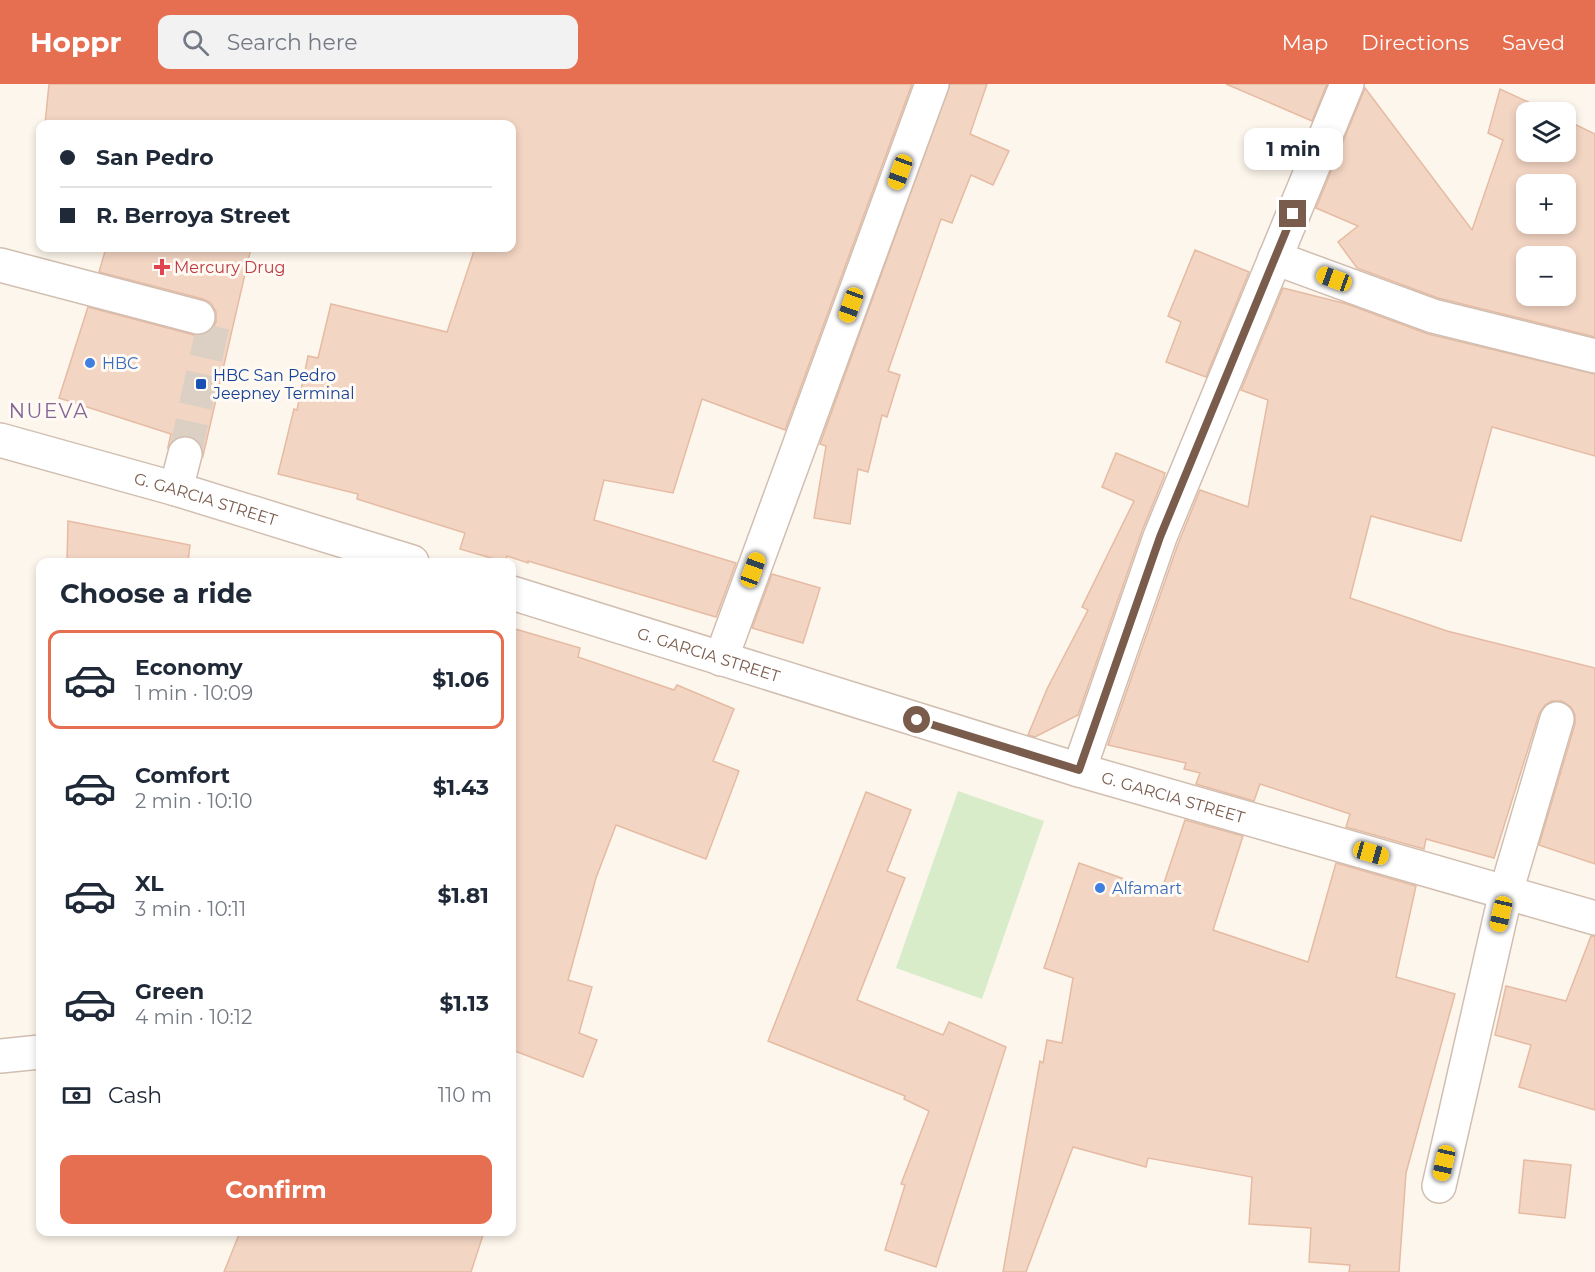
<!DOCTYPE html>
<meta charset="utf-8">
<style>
:root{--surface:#fff;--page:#f2f2f3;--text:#1f2937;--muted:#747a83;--line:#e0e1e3;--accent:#e76f51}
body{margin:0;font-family:Montserrat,sans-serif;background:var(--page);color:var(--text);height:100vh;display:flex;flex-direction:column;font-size:22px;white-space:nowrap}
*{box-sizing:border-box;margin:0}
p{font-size:20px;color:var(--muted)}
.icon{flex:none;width:33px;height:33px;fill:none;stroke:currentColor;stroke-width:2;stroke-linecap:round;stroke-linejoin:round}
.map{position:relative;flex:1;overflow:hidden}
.sheet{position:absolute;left:36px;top:474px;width:480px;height:678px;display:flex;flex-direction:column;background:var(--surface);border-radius:12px;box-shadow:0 3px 9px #0003}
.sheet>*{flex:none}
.top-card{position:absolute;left:36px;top:36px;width:480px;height:132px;border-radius:12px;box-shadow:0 3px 9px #0003;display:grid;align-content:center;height:132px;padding:0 24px;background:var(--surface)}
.controls{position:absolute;left:1516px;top:18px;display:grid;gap:12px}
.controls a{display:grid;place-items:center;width:60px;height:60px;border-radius:12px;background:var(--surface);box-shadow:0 3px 9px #0003;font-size:30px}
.end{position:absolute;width:27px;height:27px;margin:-14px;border:8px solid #7a5c4d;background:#fff;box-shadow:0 0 0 3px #fff}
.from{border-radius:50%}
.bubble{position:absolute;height:42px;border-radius:12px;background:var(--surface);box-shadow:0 3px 9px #0003;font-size:20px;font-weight:700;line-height:42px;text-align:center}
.car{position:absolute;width:18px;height:36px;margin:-18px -9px;border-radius:8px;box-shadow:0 0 4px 2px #0007;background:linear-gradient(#f5c518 24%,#345 0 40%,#f5c518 0 76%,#345 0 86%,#f5c518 0)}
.top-card b{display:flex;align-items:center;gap:21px;height:57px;font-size:22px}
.top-card b+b{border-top:2px solid var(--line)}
.top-card i{width:15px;height:15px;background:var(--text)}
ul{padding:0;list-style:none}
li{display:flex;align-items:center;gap:18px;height:99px;margin:0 12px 9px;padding:0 12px;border:3px solid transparent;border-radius:12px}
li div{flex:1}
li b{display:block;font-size:22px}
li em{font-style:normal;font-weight:700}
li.active{border-color:var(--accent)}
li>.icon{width:54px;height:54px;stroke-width:1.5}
h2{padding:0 24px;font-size:27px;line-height:72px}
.pay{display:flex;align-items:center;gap:15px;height:66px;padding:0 24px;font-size:22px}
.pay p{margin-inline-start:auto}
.button{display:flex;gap:12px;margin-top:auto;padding:12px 24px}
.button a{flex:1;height:69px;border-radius:12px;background:var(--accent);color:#fff;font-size:24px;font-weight:700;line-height:69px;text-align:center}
header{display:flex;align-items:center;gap:36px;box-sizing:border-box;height:84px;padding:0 30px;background:var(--accent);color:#fff}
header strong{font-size:28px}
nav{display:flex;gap:33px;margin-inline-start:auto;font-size:21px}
.search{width:420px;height:54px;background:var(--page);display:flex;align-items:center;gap:15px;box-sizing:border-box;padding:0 21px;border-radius:12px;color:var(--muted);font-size:22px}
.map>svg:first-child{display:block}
.green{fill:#d8ecc9}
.building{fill:#f3d5c3;stroke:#e6bba3;stroke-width:1.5;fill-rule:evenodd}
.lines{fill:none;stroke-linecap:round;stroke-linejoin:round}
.minor-tunnel{stroke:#dcd0c4;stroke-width:33;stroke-dasharray:33 16;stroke-linecap:butt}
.minor-casing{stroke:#d1beb0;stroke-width:36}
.minor{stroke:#fff;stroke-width:33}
.route{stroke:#7a5c4d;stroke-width:8}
.health-dot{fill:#e0444e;stroke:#fffaf3;stroke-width:2}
.shop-dot{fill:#3f7fe0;stroke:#fffaf3;stroke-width:2}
.transit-dot{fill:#1a4fb4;stroke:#fffaf3;stroke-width:2}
.labels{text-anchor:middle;stroke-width:6;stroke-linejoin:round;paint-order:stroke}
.health-label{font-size:16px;fill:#be3a42;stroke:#fffaf3;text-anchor:start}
.shop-label{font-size:16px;fill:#366cbe;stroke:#fffaf3;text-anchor:start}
.transit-label{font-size:16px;fill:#164399;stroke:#fffaf3;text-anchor:start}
.street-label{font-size:16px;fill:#7a5c4d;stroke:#fffaf3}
.quarter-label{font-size:20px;letter-spacing:1.5px;fill:#846695;stroke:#fffaf3}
</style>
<header>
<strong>Hoppr</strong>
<div class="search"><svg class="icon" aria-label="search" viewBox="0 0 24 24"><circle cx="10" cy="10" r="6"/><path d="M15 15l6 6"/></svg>Search here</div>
<nav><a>Map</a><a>Directions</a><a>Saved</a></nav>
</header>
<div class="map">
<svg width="1595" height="1188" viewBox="0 0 1595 1188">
<rect width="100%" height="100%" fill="#fdf6ec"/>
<polygon class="green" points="958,707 1044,737 982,915 896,884"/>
<g class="building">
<polygon points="49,0 912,0 785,346 702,315 673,409 604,396 594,436 736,479 716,533 528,477 528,479 507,472 505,478 460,465 465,449 357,415 358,410 278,390 294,325 297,326 308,272 318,274 331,220 447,248 475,164 512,164 512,40 45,40"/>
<polygon points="950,0 987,0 970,50 1009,67 993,101 971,91 952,139 941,135 888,287 900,291 887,333 882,331 868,388 858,385 850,440 814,434 826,362 820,360"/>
<polygon points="1226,0 1327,0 1312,37"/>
<path d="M1365 4 1472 146 1503 56 1488 49 1500 5 1550 28H1527V68H1566V36L1595 50V253L1438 214 1357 184 1338 158 1358 142 1316 124ZM1527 100H1566V140H1527ZM1527 172H1566V212H1527Z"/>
<polygon points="106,164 251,164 203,372 198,357 190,352 179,352 168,363 171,350 59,314 88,223 194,251 203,251 212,246 216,238 216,228 211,219 203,215 99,188"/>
<polygon points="1195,166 1249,188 1206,293 1166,278 1181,238 1168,232"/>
<polygon points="1283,204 1347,220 1428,250 1595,290 1595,372 1492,343 1461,457 1371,432 1350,514 1447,547 1595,584 1595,780 1539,761 1575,640 1575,631 1571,623 1562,617 1552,617 1545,621 1539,630 1494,774 1426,755 1424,765 1346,743 1350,730 1260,700 1254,717 1196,700 1200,689 1184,685 1186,679 1108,661 1178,460 1200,406 1248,423 1268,316 1241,306"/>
<polygon points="1116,369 1165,389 1164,393 1142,447 1078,631 1035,653 1028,651 1047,605 1088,526 1082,523 1134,417 1102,403"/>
<polygon points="68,437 190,461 188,478 67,478"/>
<polygon points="772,490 820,504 803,559 752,544"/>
<polygon points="512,544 580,564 578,573 674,606 677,601 734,625 713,677 739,687 706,775 616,741 596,794 568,896 592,903 579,949 597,956 583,993 512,966"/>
<polygon points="866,708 911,726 887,787 905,794 857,916 943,951 949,938 1006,963 936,1183 885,1166 905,1101 901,1100 929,1027 904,1015 905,1012 768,957"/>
<polygon points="1185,736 1243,752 1213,846 1308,878 1336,779 1416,802 1396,893 1455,910 1406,1089 1399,1188 1349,1188 1350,1181 1309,1178 1311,1144 1249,1140 1252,1093 1148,1074 1146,1083 1073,1063 1026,1188 1003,1188 1040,977 1043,979 1047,956 1062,959 1073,894 1044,884 1079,779 1161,808"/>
<polygon points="1591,852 1595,852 1595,1026 1519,1003 1531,961 1495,951 1506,902 1566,917"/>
<polygon points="1524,1076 1571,1081 1565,1134 1519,1129"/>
<polygon points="240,1148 484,1148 471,1188 224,1188"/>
</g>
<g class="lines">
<polyline class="minor-tunnel" points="185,370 214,237 198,233"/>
<defs>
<g id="minor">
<polyline points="1275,174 1433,232 1595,272"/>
<polyline points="0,181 198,233"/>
<path id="s1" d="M0 356 176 405 412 478"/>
<polyline points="176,405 185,370"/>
<path id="s2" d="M512 509 1079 686 1595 834"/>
<polyline points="721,575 932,0"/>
<polyline points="1079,686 1160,453 1347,0"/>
<polyline points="0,972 40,968"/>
<polyline points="1439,1102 1506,808 1557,635"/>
</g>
</defs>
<use href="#minor" class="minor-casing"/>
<use href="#minor" class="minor"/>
</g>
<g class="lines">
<polyline class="route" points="917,636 1079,686 1160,453 1293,130"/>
</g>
<path class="health-dot" d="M159 174h6v6h6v6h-6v6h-6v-6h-6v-6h6z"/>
<g class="shop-dot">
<circle cx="90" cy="279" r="6"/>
<circle cx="1100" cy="804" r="6"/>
</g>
<rect class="transit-dot" x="195" y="294" width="12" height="12" rx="3"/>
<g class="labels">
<g class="health-label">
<text x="174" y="189">Mercury Drug</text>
</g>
<g class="shop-label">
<text x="102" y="285">HBC</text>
<text x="1112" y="810">Alfamart</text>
</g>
<g class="transit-label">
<text x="213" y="297">HBC San Pedro<tspan x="213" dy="18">Jeepney Terminal</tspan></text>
</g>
<g class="street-label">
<text dy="6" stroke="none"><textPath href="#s1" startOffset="214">G. GARCIA STREET</textPath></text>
<text dy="6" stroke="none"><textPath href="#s2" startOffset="206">G. GARCIA STREET</textPath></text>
<text dy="6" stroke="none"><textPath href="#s2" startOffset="692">G. GARCIA STREET</textPath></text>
</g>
<g class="quarter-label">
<text x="49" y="334">NUEVA</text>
</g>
</g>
</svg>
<div class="controls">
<a><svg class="icon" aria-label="layers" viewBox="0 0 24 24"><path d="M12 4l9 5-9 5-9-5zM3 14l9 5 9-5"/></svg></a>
<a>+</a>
<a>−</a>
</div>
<i class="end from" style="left:917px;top:636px"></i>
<i class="end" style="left:1293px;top:130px"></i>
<div class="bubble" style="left:1244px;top:44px;width:99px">1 min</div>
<i class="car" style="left:900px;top:88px;rotate:200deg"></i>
<i class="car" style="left:1334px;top:195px;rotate:290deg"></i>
<i class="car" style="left:851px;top:221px;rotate:200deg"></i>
<i class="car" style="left:753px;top:486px;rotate:20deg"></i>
<i class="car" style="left:1371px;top:769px;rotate:106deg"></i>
<i class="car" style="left:1501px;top:830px;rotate:193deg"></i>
<i class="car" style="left:1444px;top:1079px;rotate:193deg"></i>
<div class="top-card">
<b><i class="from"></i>San Pedro</b>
<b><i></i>R. Berroya Street</b>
</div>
<section class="sheet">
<h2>Choose a ride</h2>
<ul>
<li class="active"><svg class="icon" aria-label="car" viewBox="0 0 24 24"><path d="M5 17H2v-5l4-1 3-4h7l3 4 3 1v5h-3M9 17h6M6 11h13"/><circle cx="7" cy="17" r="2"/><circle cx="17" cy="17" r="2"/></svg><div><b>Economy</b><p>1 min · 10:09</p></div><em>$1.06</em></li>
<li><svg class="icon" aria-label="car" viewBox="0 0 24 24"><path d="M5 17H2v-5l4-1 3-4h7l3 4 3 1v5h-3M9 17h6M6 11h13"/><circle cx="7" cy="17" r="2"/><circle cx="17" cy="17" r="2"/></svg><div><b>Comfort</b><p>2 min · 10:10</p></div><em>$1.43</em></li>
<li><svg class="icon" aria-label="car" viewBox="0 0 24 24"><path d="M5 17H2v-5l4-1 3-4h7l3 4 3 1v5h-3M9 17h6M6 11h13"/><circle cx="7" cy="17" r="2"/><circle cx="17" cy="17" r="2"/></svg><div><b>XL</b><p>3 min · 10:11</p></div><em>$1.81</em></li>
<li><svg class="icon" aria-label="car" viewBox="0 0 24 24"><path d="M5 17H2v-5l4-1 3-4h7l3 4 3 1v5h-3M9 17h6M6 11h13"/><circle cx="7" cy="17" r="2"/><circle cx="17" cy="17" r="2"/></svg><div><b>Green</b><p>4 min · 10:12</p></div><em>$1.13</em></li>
</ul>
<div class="pay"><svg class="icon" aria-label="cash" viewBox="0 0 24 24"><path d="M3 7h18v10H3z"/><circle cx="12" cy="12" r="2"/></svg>Cash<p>110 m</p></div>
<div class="button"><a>Confirm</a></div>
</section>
</div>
